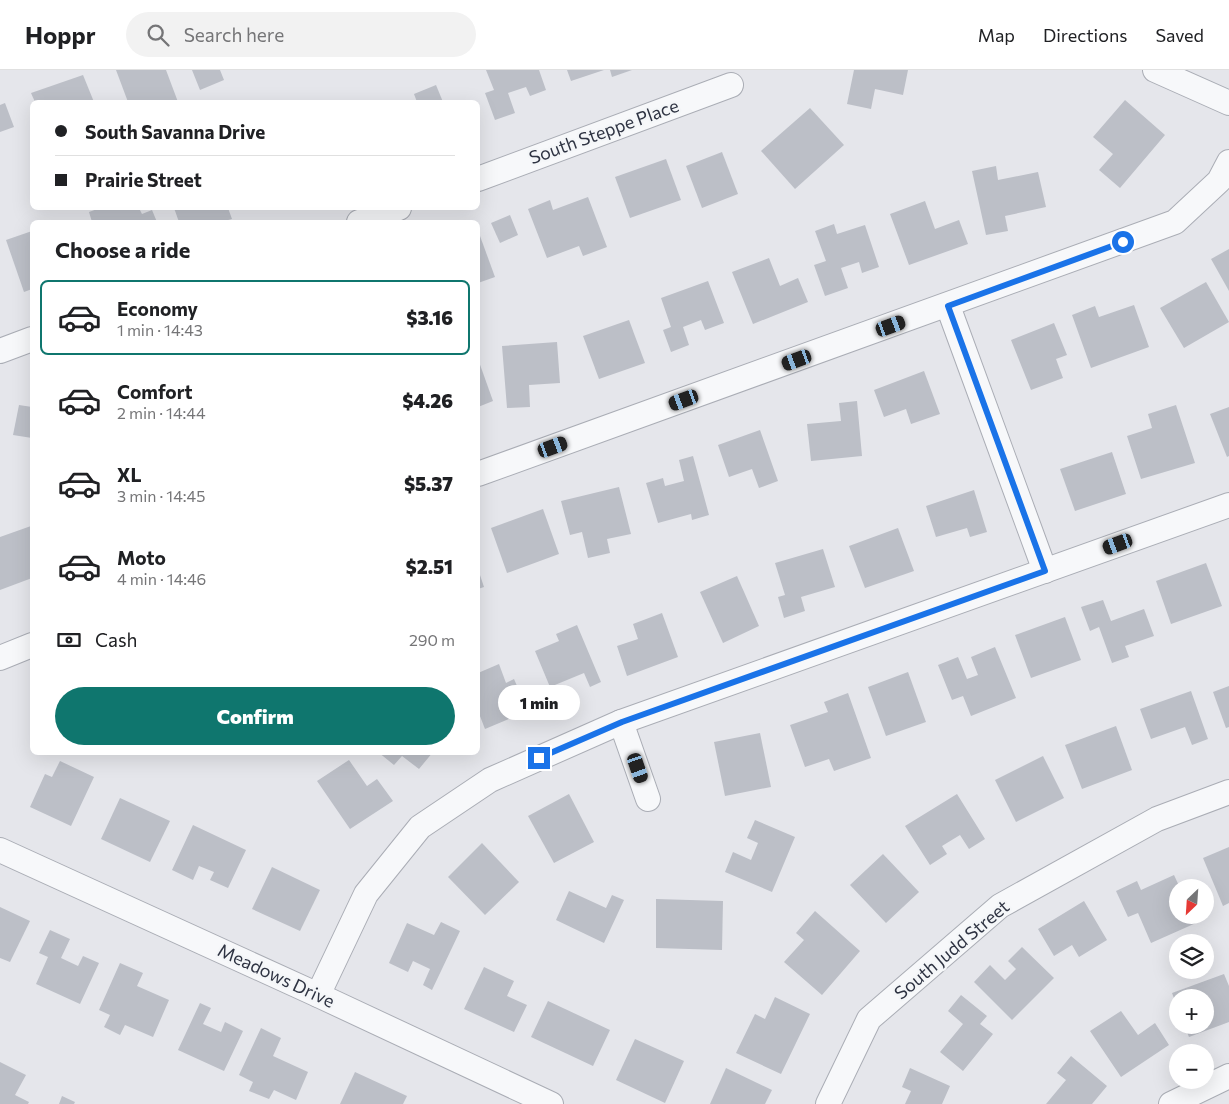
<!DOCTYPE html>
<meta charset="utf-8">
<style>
:root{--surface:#fff;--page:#f2f2f2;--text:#202124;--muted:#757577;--line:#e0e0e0;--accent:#0f766e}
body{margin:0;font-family:Commissioner,sans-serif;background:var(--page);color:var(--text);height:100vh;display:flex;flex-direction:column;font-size:19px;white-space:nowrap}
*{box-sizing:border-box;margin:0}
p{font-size:16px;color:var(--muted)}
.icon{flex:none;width:28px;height:28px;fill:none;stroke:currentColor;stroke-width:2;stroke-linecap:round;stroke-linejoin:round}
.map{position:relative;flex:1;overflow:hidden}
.sheet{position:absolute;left:30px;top:150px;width:450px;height:535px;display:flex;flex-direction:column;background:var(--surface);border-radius:8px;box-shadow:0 5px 20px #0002}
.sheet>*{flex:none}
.top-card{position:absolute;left:30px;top:30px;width:450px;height:110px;border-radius:8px;box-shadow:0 5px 20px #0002;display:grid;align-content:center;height:110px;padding:0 25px;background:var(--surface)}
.needle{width:32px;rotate:205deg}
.fabs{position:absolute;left:1169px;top:809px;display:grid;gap:10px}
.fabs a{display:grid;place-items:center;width:45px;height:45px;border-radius:50%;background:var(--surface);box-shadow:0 5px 20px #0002;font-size:25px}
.end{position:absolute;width:22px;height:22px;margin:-11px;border:6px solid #1a73e8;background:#fff;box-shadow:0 0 0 2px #fff}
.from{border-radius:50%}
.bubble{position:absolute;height:35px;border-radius:18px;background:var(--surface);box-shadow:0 5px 20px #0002;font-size:16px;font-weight:800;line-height:35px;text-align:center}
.car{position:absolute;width:15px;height:30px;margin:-15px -8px;border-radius:6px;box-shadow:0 0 4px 1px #0007;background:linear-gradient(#222 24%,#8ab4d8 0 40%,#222 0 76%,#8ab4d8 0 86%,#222 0)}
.top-card b{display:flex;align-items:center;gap:18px;height:48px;font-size:19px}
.top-card b+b{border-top:1px solid var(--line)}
.top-card i{width:12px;height:12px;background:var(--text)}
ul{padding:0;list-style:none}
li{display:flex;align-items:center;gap:15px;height:75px;margin:0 10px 8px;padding:0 15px;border:2px solid transparent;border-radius:8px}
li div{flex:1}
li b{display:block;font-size:19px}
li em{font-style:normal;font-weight:800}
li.selected{border-color:var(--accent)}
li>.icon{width:45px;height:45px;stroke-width:1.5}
h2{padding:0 25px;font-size:22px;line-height:60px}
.pay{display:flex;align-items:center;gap:12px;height:55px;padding:0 25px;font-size:19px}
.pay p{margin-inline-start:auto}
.button{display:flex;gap:10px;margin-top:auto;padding:10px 25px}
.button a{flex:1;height:58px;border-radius:30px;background:var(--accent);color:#fff;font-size:20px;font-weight:800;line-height:58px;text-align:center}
header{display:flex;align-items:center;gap:30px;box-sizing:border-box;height:70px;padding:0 25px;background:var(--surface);border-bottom:1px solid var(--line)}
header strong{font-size:24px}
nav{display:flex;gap:28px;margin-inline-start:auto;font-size:18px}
.search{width:350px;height:45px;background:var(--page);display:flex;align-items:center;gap:12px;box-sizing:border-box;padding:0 18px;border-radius:28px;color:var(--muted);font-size:19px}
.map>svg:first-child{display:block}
.building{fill:#bcbfc7}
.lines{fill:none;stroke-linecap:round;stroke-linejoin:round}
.street-casing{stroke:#aaadb5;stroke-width:26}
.street{stroke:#f7f8fa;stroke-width:24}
.route{stroke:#1a73e8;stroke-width:6}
.labels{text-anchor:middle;stroke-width:4.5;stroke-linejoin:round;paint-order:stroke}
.street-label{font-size:18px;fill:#2e3342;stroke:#f4f6f8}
</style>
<header>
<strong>Hoppr</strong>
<div class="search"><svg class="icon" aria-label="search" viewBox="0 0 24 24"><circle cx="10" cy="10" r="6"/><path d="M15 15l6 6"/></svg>Search here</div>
<nav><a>Map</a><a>Directions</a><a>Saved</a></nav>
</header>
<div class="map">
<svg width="1229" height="1034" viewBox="0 0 1229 1034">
<rect width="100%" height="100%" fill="#e5e6eb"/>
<g class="building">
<polygon points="116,0 166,0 178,32 128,32"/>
<polygon points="192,0 220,0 224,10 200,20"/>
<polygon points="486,0 539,0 546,20 530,26 526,17 508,23 515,43 495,50 485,23 494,20"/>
<polygon points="567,0 604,0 571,11"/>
<polygon points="610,0 632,0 612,7"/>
<polygon points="854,0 908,0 903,25 875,19 871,39 847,34"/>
<polygon points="83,5 94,32 35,32 31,23"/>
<polygon points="436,15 443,32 417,32 414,24"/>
<polygon points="1125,30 1165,65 1120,118 1099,100 1113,84 1093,67"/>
<polygon points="5,33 14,57 0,62 0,35"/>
<polygon points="810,38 844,75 795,119 761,81"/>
<polygon points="722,82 738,124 702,138 686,96"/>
<polygon points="666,89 681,130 630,148 615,107"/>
<polygon points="996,96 998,110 1038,102 1046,137 1005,146 1008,161 986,165 972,101"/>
<polygon points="588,127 607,177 583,186 579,176 547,188 528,139 550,130 553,140"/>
<polygon points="925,131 935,159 959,150 968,174 909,195 890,144"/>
<polygon points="100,138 139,138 142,144 152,140 157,152 92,152 89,142"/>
<polygon points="174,138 228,138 232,149 221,152 179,152"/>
<polygon points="510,145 518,165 500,173 491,153"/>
<polygon points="834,154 837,164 865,155 879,197 862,203 859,192 841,198 848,218 825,226 814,195 826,191 815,161"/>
<polygon points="32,161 32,219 24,222 6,170"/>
<polygon points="480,166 495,207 478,213 478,167"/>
<polygon points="1229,179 1229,221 1211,189"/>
<polygon points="769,188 780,216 798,208 808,232 753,254 732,202"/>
<polygon points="708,211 724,253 705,260 701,250 683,257 689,275 671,282 663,260 671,257 661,228"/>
<polygon points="1206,212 1229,252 1184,278 1160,238"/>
<polygon points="1134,235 1149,277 1091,298 1072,245 1095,236 1099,247"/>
<polygon points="629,250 645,293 599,309 583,266"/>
<polygon points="1054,253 1067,285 1056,289 1063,308 1031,320 1011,270"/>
<polygon points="557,272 560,313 529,315 530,337 507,338 502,276"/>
<polygon points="478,289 493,331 478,337"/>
<polygon points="924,301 940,344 911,354 906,339 884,347 874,320"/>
<polygon points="857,331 862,386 811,391 807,354 841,351 839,333"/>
<polygon points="19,335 32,337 32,368 13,365"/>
<polygon points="1176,335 1195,393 1141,409 1127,366 1152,358 1148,344"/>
<polygon points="1229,337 1229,386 1227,387 1210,344"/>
<polygon points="760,360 778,411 759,418 752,399 729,407 718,375"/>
<polygon points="1112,382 1126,424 1075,441 1060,399"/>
<polygon points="693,386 709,445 692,450 691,444 658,453 646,413 663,408 665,416 684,411 679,390"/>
<polygon points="619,417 631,464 607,469 610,483 588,488 582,462 570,465 561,431"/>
<polygon points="974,420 987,462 970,467 967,458 936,467 926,436"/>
<polygon points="543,439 559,484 507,503 491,458"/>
<polygon points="31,456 32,460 32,508 0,520 0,467"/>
<polygon points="898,458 914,501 865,518 849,476"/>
<polygon points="823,479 835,517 801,527 805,541 784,548 778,527 785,525 775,493"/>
<polygon points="1206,493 1222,536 1171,554 1156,511"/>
<polygon points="478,499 484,517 478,519"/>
<polygon points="737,506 759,556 723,573 700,522"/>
<polygon points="1103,530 1111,551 1144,539 1154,566 1125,576 1129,587 1112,593 1099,557 1090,561 1081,537"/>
<polygon points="662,543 678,587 627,606 617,576 638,569 633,554"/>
<polygon points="1065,547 1081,590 1031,608 1015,565"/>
<polygon points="577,555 601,612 590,617 584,603 550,617 535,581 559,571 556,564"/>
<polygon points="995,577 1016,628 971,646 963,626 952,630 938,595 958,587 967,609 978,605 971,587"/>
<polygon points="499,594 506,613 514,609 528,641 485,659 478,641 478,603"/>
<polygon points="908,602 926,652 886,666 868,617"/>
<polygon points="1229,616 1229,657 1226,658 1213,622"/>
<polygon points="1191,621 1208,669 1192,675 1185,657 1151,669 1140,639"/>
<polygon points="848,623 871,688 834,701 829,689 805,697 790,655 828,642 824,632"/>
<polygon points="1116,656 1132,700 1082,719 1065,675"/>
<polygon points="760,663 771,717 725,726 714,672"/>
<polygon points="378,682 433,682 419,699 402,686 394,695"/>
<polygon points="1043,686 1064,728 1016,752 995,710"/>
<polygon points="349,690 367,716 377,709 393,731 350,759 317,711"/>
<polygon points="60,691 94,707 71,756 30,737 45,704 52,707"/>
<polygon points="569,724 594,772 554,793 528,746"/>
<polygon points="957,724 985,769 969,779 960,765 942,776 947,784 930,795 905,756"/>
<polygon points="120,728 170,751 150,792 101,769"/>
<polygon points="755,750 795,767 772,822 725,802 733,782 751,790 758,773 747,768"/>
<polygon points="193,755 246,780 228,818 210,810 214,802 199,796 193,810 172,800"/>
<polygon points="482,773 519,812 485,845 448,807"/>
<polygon points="1229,777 1229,833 1223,836 1203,788"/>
<polygon points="883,784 919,822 886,853 850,815"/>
<polygon points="272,797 320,820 300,861 252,839"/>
<polygon points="1174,805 1180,818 1178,818 1178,845 1192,845 1196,853 1151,873 1138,843 1128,847 1116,821 1137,811 1141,820"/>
<polygon points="569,821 606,838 612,825 624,830 604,873 556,850"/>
<polygon points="656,829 723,831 722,880 656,878"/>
<polygon points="1084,831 1107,870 1079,887 1072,875 1054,886 1038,859"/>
<polygon points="0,837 30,851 10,892 0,888"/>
<polygon points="815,841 860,881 822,925 784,892 804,870 796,863"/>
<polygon points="441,852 460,861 432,920 423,915 430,899 413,891 408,902 389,893 407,853 434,865"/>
<polygon points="50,860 70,869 61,888 78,896 83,886 99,893 80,934 36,914 48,887 39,883"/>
<polygon points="1022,877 1054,908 1012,950 974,912 990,895 1005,910 1016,899 1008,891"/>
<polygon points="120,893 143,903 137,916 169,930 153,967 125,955 120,965 104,957 110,945 99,940"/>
<polygon points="484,897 514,911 507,926 527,935 514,962 464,939"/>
<polygon points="1224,904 1229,916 1229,952 1189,967 1184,955 1205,955 1205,928 1178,928 1177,936 1172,923"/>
<polygon points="961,925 987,946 980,954 993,964 963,1001 940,982 963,954 948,941"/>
<polygon points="775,927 810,944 781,1004 736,983 755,944 765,949"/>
<polygon points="548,931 610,960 593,996 531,967"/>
<polygon points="200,933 211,938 203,954 221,962 225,952 243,961 224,1001 178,980"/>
<polygon points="1121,941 1138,965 1155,953 1169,975 1121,1007 1090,961"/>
<polygon points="261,958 281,968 273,986 308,1002 296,1030 274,1020 269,1029 249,1021 253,1012 239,1005"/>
<polygon points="635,969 684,991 665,1033 616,1010"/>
<polygon points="1071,986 1107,1016 1092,1034 1046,1034 1066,1010 1057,1003"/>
<polygon points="0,992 26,1005 15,1025 29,1032 28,1034 0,1034"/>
<polygon points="726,998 772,1020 765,1034 710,1034"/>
<polygon points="910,998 950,1016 942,1034 905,1034 911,1021 902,1017"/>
<polygon points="355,1002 407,1026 403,1034 340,1034"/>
<polygon points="62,1026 75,1032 74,1034 59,1034"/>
</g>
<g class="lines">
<defs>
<g id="street">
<polyline points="1155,0 1229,33"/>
<polyline points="478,109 731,15"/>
<polyline points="359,152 399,138"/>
<polyline points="948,236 1045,501"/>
<polyline points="0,281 32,269"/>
<polyline points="478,404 1175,152 1219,111 1229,92"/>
<polyline points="0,588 32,575"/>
<polyline points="621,652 648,729"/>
<polyline points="0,780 318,925 551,1034"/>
<polyline points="318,925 366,824 420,757 490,710 621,652 1229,435"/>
<polyline points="828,1034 869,949 1000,836 1157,749 1229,722"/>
<polyline points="1171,1034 1229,1006"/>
</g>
</defs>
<use href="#street" class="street-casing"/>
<use href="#street" class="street"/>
</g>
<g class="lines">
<polyline class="route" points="539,688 622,652 1045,501 948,236 1123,172"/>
</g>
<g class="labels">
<g class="street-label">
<text transform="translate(604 62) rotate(-20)" y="6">South Steppe Place</text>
<text transform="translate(952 880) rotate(-40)" y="6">South Judd Street</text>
<text transform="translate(276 906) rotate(25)" y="6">Meadows Drive</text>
</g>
</g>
</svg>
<div class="fabs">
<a><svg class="needle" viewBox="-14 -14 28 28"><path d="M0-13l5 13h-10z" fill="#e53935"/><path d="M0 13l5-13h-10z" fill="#757577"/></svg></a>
<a><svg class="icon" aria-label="layers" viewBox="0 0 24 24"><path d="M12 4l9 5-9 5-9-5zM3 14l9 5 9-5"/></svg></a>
<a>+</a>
<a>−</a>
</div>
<i class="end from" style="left:1123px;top:172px"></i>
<i class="end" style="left:539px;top:688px"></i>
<div class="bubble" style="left:498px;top:615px;width:82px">1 min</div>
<i class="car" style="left:891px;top:256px;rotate:70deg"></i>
<i class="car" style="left:797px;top:290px;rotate:250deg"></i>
<i class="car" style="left:684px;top:330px;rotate:250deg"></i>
<i class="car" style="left:553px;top:377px;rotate:70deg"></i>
<i class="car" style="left:1118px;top:474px;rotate:250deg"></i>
<i class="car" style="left:638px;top:698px;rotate:161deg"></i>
<div class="top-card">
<b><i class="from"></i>South Savanna Drive</b>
<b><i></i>Prairie Street</b>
</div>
<section class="sheet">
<h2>Choose a ride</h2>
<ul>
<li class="selected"><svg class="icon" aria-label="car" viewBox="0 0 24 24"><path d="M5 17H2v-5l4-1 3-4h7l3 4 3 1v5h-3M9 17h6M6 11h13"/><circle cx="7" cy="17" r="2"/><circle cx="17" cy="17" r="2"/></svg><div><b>Economy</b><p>1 min · 14:43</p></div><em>$3.16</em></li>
<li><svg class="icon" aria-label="car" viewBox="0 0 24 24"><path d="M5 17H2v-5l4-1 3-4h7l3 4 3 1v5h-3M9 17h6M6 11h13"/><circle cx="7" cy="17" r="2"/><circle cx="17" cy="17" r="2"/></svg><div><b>Comfort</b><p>2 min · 14:44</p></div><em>$4.26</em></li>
<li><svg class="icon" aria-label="car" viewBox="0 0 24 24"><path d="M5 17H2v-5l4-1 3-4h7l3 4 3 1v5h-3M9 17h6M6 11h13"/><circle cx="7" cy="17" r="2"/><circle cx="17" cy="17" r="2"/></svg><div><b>XL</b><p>3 min · 14:45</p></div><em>$5.37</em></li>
<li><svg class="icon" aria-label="car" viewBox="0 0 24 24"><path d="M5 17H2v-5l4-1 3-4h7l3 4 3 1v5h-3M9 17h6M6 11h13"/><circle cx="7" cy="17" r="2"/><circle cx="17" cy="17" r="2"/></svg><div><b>Moto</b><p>4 min · 14:46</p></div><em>$2.51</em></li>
</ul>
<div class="pay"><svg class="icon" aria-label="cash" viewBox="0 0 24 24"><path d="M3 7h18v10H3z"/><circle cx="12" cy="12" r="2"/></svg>Cash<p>290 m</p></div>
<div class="button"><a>Confirm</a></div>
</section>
</div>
